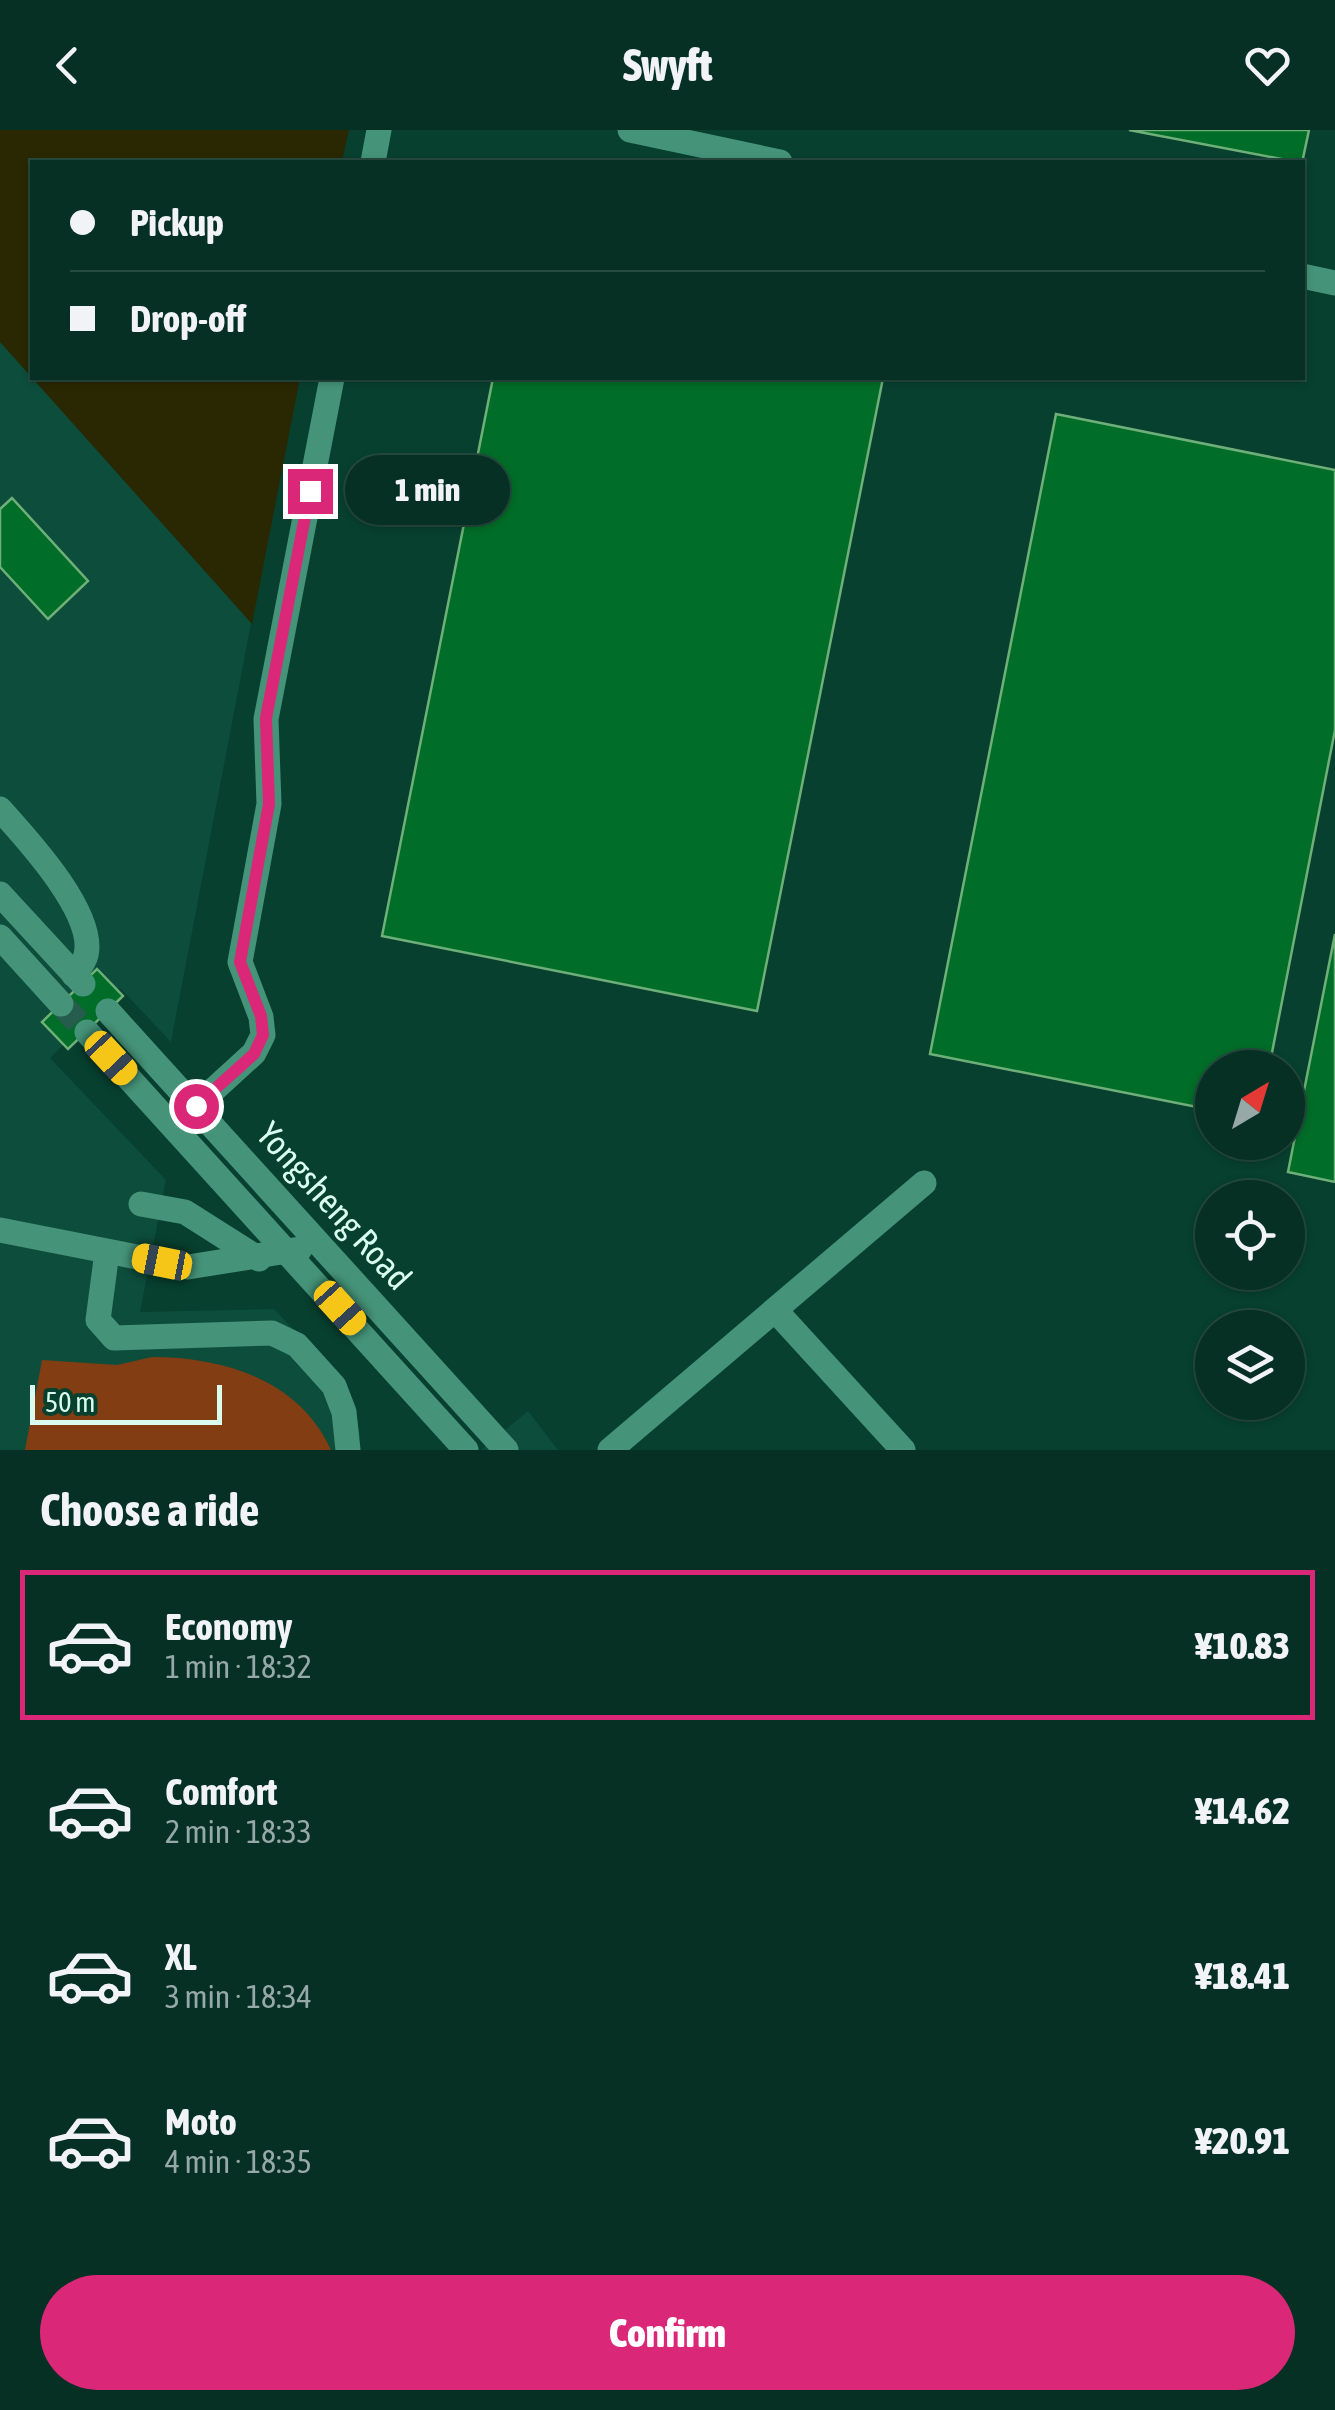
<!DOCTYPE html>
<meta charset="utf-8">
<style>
:root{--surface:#053023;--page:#133c30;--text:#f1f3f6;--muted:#97a9a6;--line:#264b41;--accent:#db2777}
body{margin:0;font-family:"Asap Condensed",sans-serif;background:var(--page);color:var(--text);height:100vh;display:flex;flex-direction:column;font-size:38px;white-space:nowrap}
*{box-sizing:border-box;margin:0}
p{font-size:32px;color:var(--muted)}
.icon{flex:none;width:55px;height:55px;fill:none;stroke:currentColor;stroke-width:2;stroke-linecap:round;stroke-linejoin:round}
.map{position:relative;height:1320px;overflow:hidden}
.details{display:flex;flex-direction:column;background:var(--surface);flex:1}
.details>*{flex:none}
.guide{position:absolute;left:30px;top:30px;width:1275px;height:220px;border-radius:0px;box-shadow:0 2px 8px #0004,0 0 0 2px var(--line);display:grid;align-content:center;height:220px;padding:0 40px;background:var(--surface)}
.needle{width:65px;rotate:38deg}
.controls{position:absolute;left:1195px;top:920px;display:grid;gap:20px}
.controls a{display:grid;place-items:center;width:110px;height:110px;border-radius:50%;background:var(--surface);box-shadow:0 2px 8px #0004,0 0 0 2px var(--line);font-size:50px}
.scale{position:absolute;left:30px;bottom:25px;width:192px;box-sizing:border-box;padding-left:10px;border:5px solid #d9fdee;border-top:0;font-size:28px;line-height:35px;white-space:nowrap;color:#d9fdee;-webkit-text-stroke:8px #07402f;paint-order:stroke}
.end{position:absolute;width:45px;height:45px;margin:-22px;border:12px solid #db2777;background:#fff;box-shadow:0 0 0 5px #fff}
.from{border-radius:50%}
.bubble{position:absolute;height:70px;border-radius:35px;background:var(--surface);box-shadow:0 2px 8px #0004,0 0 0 2px var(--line);font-size:32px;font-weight:800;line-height:70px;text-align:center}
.car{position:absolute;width:30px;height:60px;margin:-30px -15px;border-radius:12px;box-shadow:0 0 8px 2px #0007;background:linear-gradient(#f5c518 24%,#345 0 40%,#f5c518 0 76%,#345 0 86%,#f5c518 0)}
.guide b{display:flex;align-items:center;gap:35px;height:95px;font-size:38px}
.guide b+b{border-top:2px solid var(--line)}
.guide i{width:25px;height:25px;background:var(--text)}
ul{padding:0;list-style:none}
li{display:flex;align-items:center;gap:30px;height:150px;margin:0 20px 15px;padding:0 20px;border:5px solid transparent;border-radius:0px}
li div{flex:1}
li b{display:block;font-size:38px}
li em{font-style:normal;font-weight:800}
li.current{border-color:var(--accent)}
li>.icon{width:90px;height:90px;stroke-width:1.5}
h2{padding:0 40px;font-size:45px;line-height:120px}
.button{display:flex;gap:20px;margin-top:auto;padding:20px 40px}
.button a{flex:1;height:115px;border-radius:60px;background:var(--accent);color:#fff;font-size:40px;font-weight:800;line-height:115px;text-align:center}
header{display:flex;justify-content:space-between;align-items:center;height:130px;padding:0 40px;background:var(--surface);font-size:45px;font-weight:800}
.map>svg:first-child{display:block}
.built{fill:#0d4d3b}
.green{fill:#823d13}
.water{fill:#292803}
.building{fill:#006d28;stroke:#6fb078;stroke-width:2.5}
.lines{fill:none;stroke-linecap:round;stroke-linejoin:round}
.minor-tunnel{stroke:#265c4c;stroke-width:25;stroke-dasharray:25 12;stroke-linecap:butt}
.minor{stroke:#459378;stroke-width:25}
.route{stroke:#db2777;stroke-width:12}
.labels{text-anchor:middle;stroke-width:8;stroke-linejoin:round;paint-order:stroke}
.street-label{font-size:35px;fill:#d9fdee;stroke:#07402f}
</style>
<header><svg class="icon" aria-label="back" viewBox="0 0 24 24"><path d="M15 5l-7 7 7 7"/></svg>Swyft<svg class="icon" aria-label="heart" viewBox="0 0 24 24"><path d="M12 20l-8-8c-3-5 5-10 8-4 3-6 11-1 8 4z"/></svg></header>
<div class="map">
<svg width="1335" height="1320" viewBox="0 0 1335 1320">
<rect width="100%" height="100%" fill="#07402f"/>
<g class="built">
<polygon points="0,0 349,0 342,32 32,32 32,248 270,394 171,912 120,858 50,928 166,1050 140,1182 274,1179 318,1225 353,1272 360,1305 358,1320 0,1320"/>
<polygon points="528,1281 558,1320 481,1320"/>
</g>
<path class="green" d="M152 1227C223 1227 300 1250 331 1320H25L42 1230 117 1235Z"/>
<polygon class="water" points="0,0 349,0 342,32 32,32 32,248 300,248 252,494 0,212"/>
<g class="building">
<polygon points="1129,0 1309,0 1302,33"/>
<polygon points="493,248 883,248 757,881 382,806"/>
<polygon points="1056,284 1335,340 1335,600 1269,938 1212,938 1212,980 930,924"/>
<polygon points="12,368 88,451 48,489 0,437 0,379"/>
<polygon points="1335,804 1335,1052 1288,1042"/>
<polygon points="97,839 123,866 68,919 42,892"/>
</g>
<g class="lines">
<polyline class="minor-tunnel" points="61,874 87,902"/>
<g class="minor">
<polyline points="630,0 780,32"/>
<polyline points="373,32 379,0"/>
<polyline points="1302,146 1335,153"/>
<path d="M0 679C26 708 96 783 86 825 85 831 78 840 74 845"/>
<polyline points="0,764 83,854"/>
<polyline points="0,807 61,874"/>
<polyline points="108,881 506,1320"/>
<polyline points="87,902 466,1320"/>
<polyline points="196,976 254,923 263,905 261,887 240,832 269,674 266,589 332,248"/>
<polyline points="141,1074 185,1082 259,1129"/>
<polyline points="0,1100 188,1137 300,1119"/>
<polyline points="107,1122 98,1190 114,1208 272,1203 297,1215 334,1256 344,1282 348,1320"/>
<polyline points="775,1180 903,1320"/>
<polyline points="610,1320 924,1053"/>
</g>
</g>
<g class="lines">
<polyline class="route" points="196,976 254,924 263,905 261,886 240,832 269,674 266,588 310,361"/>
</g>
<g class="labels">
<g class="street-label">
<text transform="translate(334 1076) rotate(48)" y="12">Yongsheng Road</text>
</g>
</g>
</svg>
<div class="controls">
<a><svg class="needle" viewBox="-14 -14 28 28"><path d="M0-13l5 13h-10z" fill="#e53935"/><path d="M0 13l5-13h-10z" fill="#97a9a6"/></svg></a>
<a><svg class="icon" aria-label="locate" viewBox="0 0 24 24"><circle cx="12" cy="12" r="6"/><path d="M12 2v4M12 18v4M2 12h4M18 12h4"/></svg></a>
<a><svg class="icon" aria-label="layers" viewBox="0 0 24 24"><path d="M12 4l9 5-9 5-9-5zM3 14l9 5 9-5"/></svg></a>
</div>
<div class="scale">50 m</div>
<i class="end from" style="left:196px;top:976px"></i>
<i class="end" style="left:310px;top:361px"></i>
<div class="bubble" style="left:345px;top:325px;width:165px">1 min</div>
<i class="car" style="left:111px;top:928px;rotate:137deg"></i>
<i class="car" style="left:162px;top:1132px;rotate:281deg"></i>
<i class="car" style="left:340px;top:1178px;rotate:138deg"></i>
<div class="guide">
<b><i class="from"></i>Pickup</b>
<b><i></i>Drop-off</b>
</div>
</div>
<section class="details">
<h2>Choose a ride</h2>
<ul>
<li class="current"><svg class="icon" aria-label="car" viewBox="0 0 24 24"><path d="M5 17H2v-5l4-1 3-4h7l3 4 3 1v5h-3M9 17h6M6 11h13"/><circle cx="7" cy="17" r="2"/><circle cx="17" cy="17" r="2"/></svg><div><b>Economy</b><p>1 min · 18:32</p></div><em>¥10.83</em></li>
<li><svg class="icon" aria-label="car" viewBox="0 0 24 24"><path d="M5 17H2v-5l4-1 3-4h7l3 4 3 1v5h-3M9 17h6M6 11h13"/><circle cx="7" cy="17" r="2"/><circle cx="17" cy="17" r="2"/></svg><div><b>Comfort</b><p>2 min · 18:33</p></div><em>¥14.62</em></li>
<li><svg class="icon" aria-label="car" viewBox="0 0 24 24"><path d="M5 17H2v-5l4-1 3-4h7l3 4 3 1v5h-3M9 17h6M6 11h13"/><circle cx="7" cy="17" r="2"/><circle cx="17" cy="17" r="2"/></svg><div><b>XL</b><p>3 min · 18:34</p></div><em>¥18.41</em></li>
<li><svg class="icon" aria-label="car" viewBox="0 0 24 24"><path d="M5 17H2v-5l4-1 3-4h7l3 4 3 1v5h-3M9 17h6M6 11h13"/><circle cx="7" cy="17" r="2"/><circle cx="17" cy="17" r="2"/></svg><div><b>Moto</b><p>4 min · 18:35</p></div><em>¥20.91</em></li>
</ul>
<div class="button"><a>Confirm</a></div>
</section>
